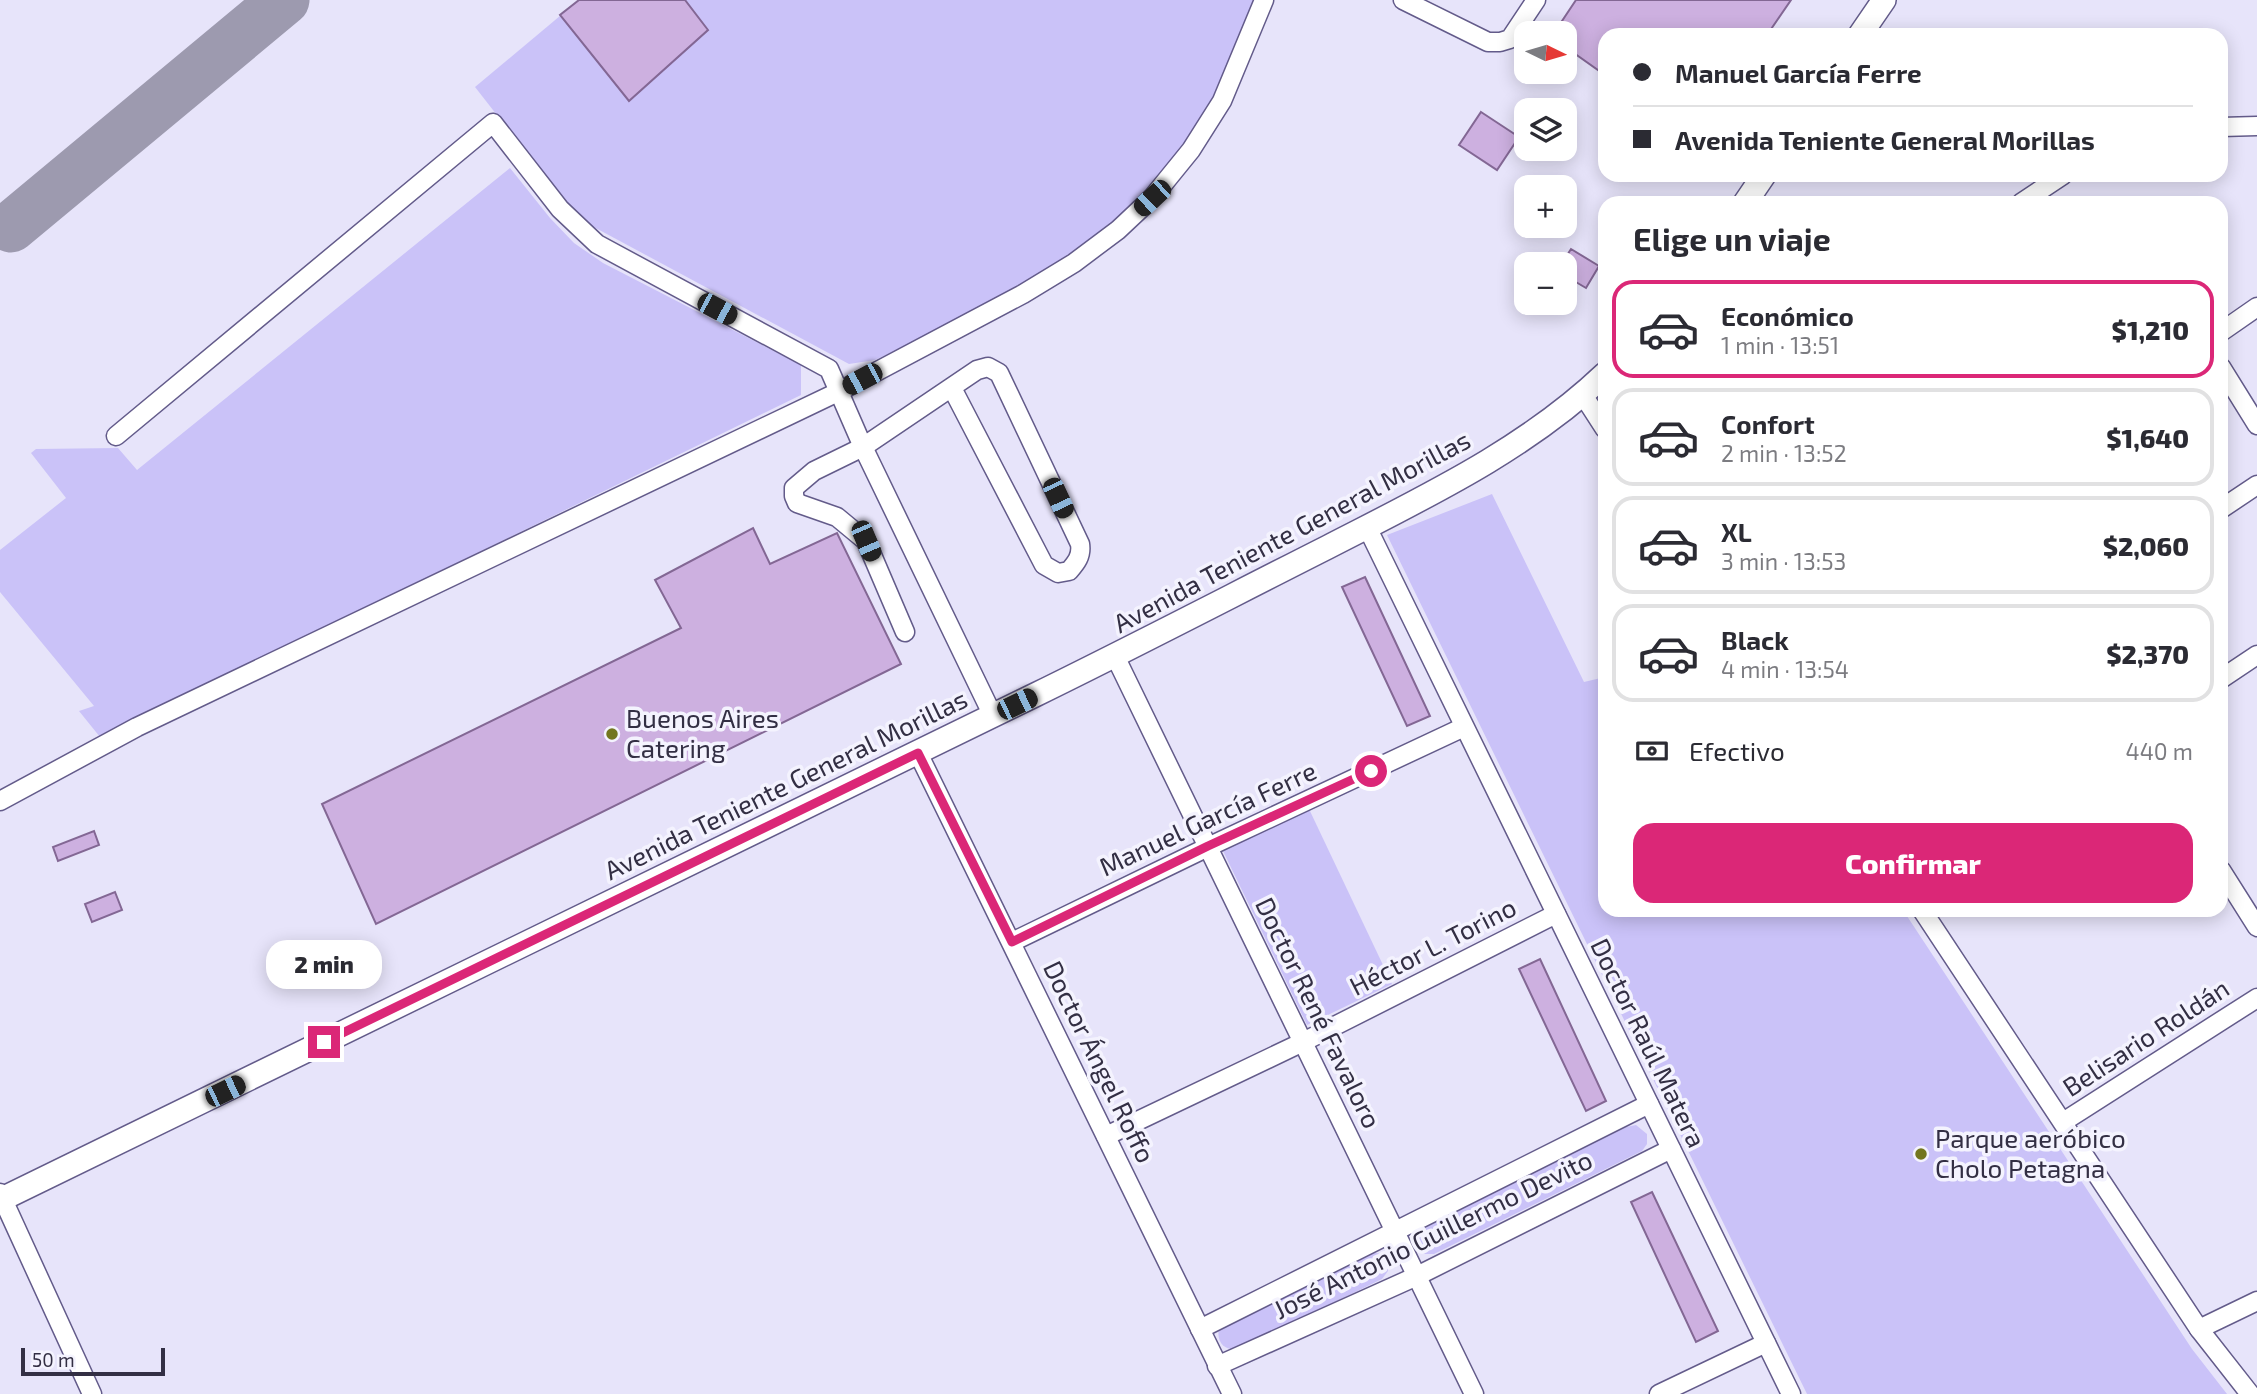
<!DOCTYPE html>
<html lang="es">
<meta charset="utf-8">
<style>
:root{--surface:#fff;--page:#f2f2f3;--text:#2b2b33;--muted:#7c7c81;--line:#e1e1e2;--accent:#db2777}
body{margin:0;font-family:"Exo 2",sans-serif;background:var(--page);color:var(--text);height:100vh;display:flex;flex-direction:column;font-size:26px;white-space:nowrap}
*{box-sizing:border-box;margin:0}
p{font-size:23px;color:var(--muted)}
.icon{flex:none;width:38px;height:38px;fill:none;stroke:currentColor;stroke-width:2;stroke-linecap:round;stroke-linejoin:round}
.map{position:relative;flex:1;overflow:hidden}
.drawer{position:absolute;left:1598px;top:196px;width:630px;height:721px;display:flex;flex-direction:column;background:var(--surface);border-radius:21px;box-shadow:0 4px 18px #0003}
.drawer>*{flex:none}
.hud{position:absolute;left:1598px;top:28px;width:630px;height:154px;border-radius:21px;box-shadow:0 4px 18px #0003;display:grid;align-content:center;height:154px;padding:0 35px;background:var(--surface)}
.needle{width:46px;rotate:95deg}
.controls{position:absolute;left:1514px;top:21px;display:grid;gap:14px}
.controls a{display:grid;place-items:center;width:63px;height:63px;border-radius:14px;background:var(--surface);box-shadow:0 4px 18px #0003;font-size:35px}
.scale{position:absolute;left:21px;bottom:18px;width:144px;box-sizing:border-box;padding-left:7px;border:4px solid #332f44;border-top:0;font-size:19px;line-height:24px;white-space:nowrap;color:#332f44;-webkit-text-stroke:5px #f4f3fe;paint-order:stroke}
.end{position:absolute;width:32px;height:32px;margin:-16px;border:9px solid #db2777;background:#fff;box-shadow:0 0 0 4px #fff}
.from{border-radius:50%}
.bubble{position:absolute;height:49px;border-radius:21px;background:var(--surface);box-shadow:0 4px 18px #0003;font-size:23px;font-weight:800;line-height:49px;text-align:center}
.car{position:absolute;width:21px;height:42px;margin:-21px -10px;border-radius:9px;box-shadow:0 0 5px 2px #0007;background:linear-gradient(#222 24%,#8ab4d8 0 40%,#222 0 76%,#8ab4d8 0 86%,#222 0)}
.hud b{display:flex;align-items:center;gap:24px;height:66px;font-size:26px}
.hud b+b{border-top:2px solid var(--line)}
.hud i{width:18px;height:18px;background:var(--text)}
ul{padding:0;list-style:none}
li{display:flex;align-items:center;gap:21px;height:98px;margin:0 14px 10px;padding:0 21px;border:4px solid var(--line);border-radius:21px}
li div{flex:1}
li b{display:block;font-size:26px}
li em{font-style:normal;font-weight:800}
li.active{border-color:var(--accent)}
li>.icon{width:63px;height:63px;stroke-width:1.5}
h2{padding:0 35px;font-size:32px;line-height:84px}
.pay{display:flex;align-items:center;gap:18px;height:77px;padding:0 35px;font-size:26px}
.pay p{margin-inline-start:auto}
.primary-button{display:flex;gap:14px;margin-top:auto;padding:14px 35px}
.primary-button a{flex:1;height:80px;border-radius:21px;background:var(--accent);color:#fff;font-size:28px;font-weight:800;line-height:80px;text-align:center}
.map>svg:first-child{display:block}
.green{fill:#cac2f8}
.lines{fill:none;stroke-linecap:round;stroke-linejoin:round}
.taxiway{stroke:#9d9aaf;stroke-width:51}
.building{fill:#cdb0e0;stroke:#836794;stroke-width:2}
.minor-casing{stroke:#635b8a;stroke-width:21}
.major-casing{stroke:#635b8a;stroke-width:26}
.minor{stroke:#fff;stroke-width:18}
.major{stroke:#fff;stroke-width:23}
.route{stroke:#db2777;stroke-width:9}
.poi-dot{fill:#73761e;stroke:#f4f3fe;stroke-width:2.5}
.labels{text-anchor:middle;stroke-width:7;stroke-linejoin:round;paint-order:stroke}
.street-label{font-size:26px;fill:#332f44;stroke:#f4f3fe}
.poi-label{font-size:26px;fill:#332f44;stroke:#f4f3fe;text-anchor:start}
</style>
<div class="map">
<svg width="2257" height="1394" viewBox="0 0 2257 1394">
<rect width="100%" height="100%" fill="#e7e4fa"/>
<g class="green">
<polygon points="579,0 1259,0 1244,40 1192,142 1112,229 1004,300 875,360 849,364 590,225 561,197 475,87"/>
<polygon points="510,168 550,218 574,243 603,263 801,365 801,395 100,737 79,711 94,706 0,592 0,550 66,498 31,453 36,449 118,448 137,470"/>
<polygon points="1492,494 1584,682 1605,677 1605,910 1903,910 2192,1349 2227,1394 1807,1394 1387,535"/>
<polygon points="1309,809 1392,984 1307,1025 1223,851"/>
<polygon points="1636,1125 1647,1134 1647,1144 1642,1151 1434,1254 1425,1254 1417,1249 1415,1234 1422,1227 1626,1127"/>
<path d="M1371 1252 1381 1254 1387 1262 1388 1271 1382 1279 1238 1349C1225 1351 1216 1342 1219 1329Z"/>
</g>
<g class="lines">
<polyline class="taxiway" points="11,227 284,0"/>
</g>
<g class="building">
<polygon points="579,0 685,0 708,30 629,101 560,15"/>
<polygon points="1576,0 1791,0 1767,35 1605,35 1605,75 1564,46 1564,33 1554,33"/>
<polygon points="1481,112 1519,137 1497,170 1459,145"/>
<polygon points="1571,249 1599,266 1586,288 1564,275 1564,260"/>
<polygon points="753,528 770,564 837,533 901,664 376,924 322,804 681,628 655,580"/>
<polygon points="1365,577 1430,716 1407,726 1342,587"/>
<polygon points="94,831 99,845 58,861 53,847"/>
<polygon points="115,892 122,910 92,922 85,904"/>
<polygon points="1540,959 1606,1101 1586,1111 1519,969"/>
<polygon points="1652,1192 1718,1331 1696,1342 1631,1202"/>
</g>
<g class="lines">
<defs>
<g id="minor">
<polyline points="1403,0 1488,42 1500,42 1510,39 1536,0"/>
<polyline points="2221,127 2257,126"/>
<polyline points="2021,203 2063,175"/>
<polyline points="2221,332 2257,307"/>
<polyline points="2221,367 2257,425"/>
<polyline points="1583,395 1605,429"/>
<polyline points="116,436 493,123 560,209 597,244 829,369 863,447 993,716"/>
<polyline points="2221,509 2257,485"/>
<polyline points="1367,527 1791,1394"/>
<path d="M905 632 866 541 837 517 797 503 794 496V488L814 471 863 447 977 370 988 367 999 373 1080 544C1082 556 1076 563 1069 571L1058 573 1044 565 952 388"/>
<polyline points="1115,656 1474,1394"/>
<polyline points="2221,679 2257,655"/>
<polyline points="918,753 1232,1394"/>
<polyline points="0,801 137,727 840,391 1023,294 1074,263 1118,230 1152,198 1191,150 1222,101 1264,0"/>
<polyline points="2221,870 2257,927"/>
<polyline points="1922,910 2199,1329 2250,1394"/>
<polyline points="1012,942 1208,847 1464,727"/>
<polyline points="2063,1122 2257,998"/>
<polyline points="1106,1136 1303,1042 1556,914"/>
<polyline points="0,1193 92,1394"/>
<polyline points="1200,1329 1649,1104"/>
<polyline points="2199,1329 2257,1301"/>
<polyline points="1217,1366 1417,1276 1671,1149"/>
<polyline points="1659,1394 1766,1343"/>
</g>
<g id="major">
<polyline points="1860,35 1884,0"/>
<polyline points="1745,203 1764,175"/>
<path d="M0 1200C346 1033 691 863 1037 694 1135 646 1231 596 1328 547 1425 497 1525 450 1605 374"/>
</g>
</defs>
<use href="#minor" class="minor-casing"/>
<use href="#major" class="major-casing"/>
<use href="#minor" class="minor"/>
<use href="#major" class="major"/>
</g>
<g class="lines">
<polyline class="route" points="324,1042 918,753 1012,942 1208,846 1371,771"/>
</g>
<g class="poi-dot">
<circle cx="612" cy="734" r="7"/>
<circle cx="1921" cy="1154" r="7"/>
</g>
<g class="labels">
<g class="street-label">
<text transform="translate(1292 532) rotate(-28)" y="9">Avenida Teniente General Morillas</text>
<text transform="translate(786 785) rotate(-26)" y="9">Avenida Teniente General Morillas</text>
<text transform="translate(1208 819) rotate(-25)" y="9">Manuel García Ferre</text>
<text transform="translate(1433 947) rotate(-27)" y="9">Héctor L. Torino</text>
<text transform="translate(1318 1013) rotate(64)" y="9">Doctor René Favaloro</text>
<text transform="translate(2146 1038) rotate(-33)" y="9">Belisario Roldán</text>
<text transform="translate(1648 1043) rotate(64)" y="9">Doctor Raúl Matera</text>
<text transform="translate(1099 1062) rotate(64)" y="9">Doctor Ángel Roffo</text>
<text transform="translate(1433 1235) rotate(-26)" y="9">José Antonio Guillermo Devito</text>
</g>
<g class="poi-label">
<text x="626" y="728">Buenos Aires<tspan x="626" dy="30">Catering</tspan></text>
<text x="1935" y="1148">Parque aeróbico<tspan x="1935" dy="30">Cholo Petagna</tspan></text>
</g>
</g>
</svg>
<div class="controls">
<a><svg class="needle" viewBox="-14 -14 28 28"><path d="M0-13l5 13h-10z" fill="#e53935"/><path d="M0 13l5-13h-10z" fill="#7c7c81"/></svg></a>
<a><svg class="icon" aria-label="layers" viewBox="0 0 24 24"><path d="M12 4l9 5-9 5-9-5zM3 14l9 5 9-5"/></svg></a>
<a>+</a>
<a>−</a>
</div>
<div class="scale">50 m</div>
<i class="end from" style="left:1371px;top:771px"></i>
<i class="end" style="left:324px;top:1042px"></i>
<div class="bubble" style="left:266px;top:940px;width:116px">2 min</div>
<i class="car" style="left:1152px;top:198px;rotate:227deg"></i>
<i class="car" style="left:717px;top:309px;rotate:118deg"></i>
<i class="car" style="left:862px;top:379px;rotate:242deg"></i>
<i class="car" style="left:1058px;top:498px;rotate:155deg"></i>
<i class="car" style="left:866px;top:541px;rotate:157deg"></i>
<i class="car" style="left:1017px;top:704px;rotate:64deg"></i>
<i class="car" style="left:225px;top:1091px;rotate:64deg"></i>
<div class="hud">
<b><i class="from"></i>Manuel García Ferre</b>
<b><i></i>Avenida Teniente General Morillas</b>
</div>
<section class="drawer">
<h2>Elige un viaje</h2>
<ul>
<li class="active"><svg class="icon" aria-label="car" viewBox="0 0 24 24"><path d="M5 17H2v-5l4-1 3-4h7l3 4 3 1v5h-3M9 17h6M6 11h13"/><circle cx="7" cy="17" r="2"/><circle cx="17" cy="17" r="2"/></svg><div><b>Económico</b><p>1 min · 13:51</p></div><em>$1,210</em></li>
<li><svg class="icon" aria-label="car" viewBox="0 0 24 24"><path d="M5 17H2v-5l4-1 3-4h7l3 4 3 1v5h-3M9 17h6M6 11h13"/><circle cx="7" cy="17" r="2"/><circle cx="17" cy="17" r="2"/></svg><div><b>Confort</b><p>2 min · 13:52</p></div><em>$1,640</em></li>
<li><svg class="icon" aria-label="car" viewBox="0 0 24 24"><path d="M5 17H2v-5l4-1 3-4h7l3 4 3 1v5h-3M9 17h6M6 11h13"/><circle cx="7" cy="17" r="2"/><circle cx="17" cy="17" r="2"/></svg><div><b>XL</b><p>3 min · 13:53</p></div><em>$2,060</em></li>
<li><svg class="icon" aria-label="car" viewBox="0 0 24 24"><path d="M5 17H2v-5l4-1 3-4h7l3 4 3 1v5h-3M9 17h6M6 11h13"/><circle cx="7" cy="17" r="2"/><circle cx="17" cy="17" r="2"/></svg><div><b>Black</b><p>4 min · 13:54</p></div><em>$2,370</em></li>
</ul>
<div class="pay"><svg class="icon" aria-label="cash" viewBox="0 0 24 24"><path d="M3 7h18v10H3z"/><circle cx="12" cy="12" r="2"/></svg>Efectivo<p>440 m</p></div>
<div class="primary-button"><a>Confirmar</a></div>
</section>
</div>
